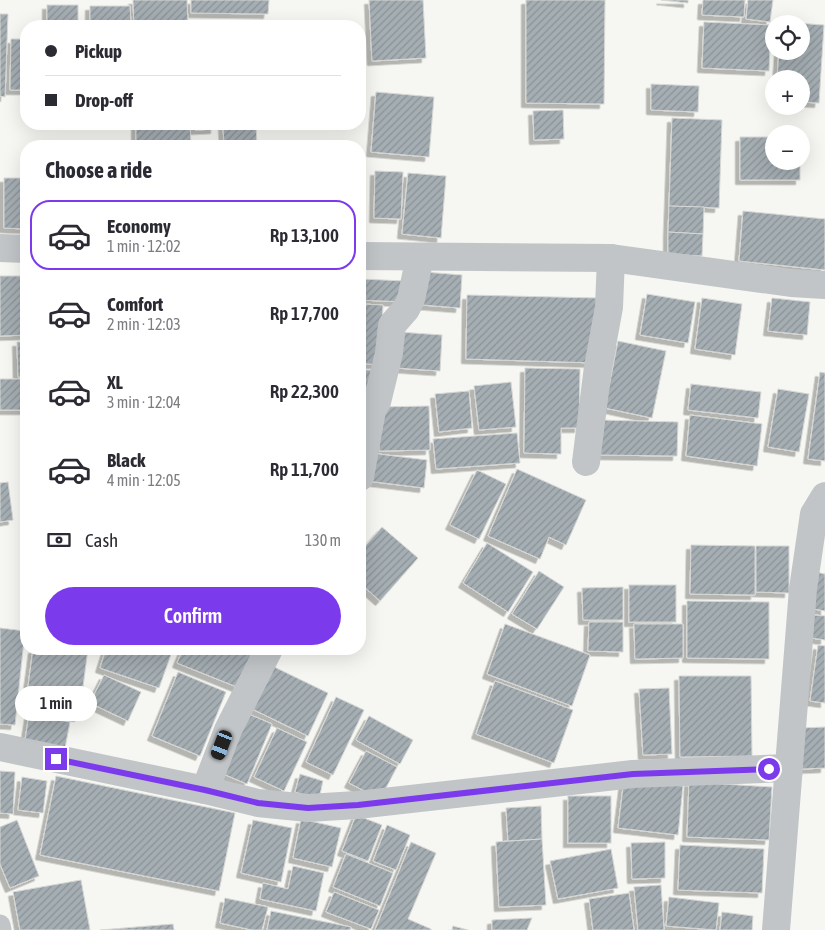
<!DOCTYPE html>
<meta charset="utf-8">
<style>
:root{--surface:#fff;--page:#f7f7f7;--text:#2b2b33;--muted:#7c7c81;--line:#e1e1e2;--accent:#7c3aed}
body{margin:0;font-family:"Asap Condensed",sans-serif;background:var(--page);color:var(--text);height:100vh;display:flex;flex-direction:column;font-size:19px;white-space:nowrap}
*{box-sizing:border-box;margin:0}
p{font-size:16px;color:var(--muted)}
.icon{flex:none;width:28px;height:28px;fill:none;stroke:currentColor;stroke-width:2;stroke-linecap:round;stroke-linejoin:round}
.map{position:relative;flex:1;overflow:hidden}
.details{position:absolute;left:20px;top:140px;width:346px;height:515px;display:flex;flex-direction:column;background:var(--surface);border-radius:20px;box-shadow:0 5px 20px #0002}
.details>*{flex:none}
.top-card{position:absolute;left:20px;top:20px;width:346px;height:110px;border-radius:20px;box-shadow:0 5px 20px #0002;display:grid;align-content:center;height:110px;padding:0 25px;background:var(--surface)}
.fabs{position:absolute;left:765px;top:15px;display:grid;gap:10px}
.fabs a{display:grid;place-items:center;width:45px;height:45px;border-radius:50%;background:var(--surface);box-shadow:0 5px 20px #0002;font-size:25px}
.end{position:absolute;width:22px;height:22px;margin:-11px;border:6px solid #7c3aed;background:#fff;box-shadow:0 0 0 2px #fff}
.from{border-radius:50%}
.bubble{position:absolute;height:35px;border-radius:18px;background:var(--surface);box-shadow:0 5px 20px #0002;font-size:16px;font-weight:600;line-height:35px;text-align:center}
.car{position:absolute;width:15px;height:30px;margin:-15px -8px;border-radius:6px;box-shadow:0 0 4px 1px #0007;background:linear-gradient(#222 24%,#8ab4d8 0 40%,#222 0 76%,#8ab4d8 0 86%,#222 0)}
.top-card b{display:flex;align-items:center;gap:18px;height:48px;font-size:19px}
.top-card b+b{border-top:1px solid var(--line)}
.top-card i{width:12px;height:12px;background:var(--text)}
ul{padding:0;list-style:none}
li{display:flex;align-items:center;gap:15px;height:70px;margin:0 10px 8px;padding:0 15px;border:2px solid transparent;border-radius:20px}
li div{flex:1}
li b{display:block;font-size:19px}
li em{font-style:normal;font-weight:600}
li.active{border-color:var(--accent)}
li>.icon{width:45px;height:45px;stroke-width:1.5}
h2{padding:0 25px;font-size:22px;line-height:60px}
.pay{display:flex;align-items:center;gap:12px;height:55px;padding:0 25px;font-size:19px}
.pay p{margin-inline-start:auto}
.action{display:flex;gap:10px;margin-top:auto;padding:10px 25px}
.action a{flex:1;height:58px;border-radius:30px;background:var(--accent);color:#fff;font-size:20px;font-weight:600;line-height:58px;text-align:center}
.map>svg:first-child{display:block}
.building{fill:url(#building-hatch);stroke:#d7d7d5;filter:url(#shadow)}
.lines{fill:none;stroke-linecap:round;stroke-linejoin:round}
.service{stroke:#c1c5c8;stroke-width:21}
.minor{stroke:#c1c5c8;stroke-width:28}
.route{stroke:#7c3aed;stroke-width:6}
</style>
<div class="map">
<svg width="825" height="930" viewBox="0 0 825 930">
<defs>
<pattern id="building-hatch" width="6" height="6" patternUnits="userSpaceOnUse" patternTransform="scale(1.25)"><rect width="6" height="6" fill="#a5aeb3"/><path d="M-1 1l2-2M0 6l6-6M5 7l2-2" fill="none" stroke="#8a9297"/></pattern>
<filter id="shadow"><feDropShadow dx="-4.5" dy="4.5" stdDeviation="0" flood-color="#0004"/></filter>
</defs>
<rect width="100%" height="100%" fill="#f6f6f2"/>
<g class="building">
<polygon points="133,0 187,0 188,26 134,26"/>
<polygon points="191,0 269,0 268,14 191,13"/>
<polygon points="369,0 423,0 426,58 372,61"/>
<polygon points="526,0 605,0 604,104 526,103"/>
<polygon points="661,0 688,0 688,3"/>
<polygon points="703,0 745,0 744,17 702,15"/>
<polygon points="748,0 773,0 770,22 746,19"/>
<rect x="47" y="5" width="31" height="21"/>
<polygon points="90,6 130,6 131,26 90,26"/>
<polygon points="0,14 8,14 5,97 0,96"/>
<polygon points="704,22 771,25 769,71 702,68"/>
<polygon points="781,22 824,25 819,103 801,102 801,79 777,79 779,51 801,51 801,24 781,24"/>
<polygon points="11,39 26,39 26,90 10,90"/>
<polygon points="651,84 699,86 698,112 651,110"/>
<polygon points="376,92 434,97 429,157 371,152"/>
<polygon points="563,110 564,139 534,140 533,111"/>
<polygon points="672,118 722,120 719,208 669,206"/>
<polygon points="136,124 190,124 191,146 136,146"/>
<polygon points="195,124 215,124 215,129 195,130"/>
<polygon points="223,124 256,124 257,146 224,146"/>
<polygon points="740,137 774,137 774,161 800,161 800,180 740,180"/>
<polygon points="375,171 403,172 401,219 374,218"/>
<polygon points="408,173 446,176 441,238 402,234"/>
<polygon points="4,178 26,178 26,229 4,228"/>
<polygon points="669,206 704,207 703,234 668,232"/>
<polygon points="743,211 825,219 825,270 739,261"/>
<polygon points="668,232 703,234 702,256 668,254"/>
<polygon points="424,272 462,275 460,308 422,305"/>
<polygon points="0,276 26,276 26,335 0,336"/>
<polygon points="360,279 406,281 406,302 360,300"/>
<polygon points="647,294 695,302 688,343 640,335"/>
<polygon points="467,295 598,298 597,363 466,359"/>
<polygon points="702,298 742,304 735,355 695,349"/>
<polygon points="772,298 810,302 807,335 768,331"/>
<polygon points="360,304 383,305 380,364 360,364"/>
<polygon points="399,332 442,335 440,371 396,368"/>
<polygon points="618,341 666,351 652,418 605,408"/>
<polygon points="17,342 26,342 26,377 18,377"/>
<polygon points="525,368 580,369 579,428 561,428 561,454 524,453"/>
<rect x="360" y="370" width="11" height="19"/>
<polygon points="820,372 825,373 825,461 808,459"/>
<rect x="0" y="379" width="26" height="31"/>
<polygon points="511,382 516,427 479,430 474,386"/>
<polygon points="691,384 761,392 758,418 688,410"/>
<polygon points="778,389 809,394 799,452 768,447"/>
<polygon points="469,391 472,428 439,432 435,394"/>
<polygon points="429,406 430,450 379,451 378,407"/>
<polygon points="690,415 762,424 757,466 686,456"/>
<polygon points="600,420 678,422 677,456 600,455"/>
<polygon points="517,433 520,463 436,469 433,439"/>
<polygon points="370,453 427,460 424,488 367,481"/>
<polygon points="517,469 586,500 566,545 549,537 540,559 488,536"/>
<polygon points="477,470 506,484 479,539 450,525"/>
<polygon points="8,482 13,520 0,522 0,483"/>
<polygon points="382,527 418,558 380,601 360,583 360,552"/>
<polygon points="487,543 533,572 508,612 463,583"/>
<polygon points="691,545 755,546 755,595 690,594"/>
<polygon points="756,546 789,546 789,593 756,592"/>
<polygon points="539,571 564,587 537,629 512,614"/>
<polygon points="816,572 825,574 825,611 809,608"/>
<rect x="629" y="585" width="47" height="37"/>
<polygon points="623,587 623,620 583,620 582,588"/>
<polygon points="687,601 769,602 769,659 687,658"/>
<polygon points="814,615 825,616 825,640 811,638"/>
<polygon points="589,622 623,622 623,652 588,651"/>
<polygon points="505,624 590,655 572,706 487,674"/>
<polygon points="634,624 683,624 683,658 635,659"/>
<polygon points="0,628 25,631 15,725 0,724"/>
<polygon points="818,645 825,646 825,703 810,701"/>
<polygon points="33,649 88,649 79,717 25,709"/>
<polygon points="106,649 173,649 159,688 100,668"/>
<polygon points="183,649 258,649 242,689 177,663"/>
<polygon points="266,663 328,693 308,736 246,706"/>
<polygon points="178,672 226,692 200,756 152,736"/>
<polygon points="104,675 141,692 128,721 90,703"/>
<polygon points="679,676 751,676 752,756 680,757"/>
<polygon points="495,681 573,710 554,763 476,734"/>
<polygon points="669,688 672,754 643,755 639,689"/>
<polygon points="336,697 364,710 333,775 306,762"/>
<polygon points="239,710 272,724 247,784 214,770"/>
<polygon points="29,715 70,722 65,748 25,740"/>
<polygon points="369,716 413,740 400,764 356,740"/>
<polygon points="825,727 825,768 802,769 800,728"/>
<polygon points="277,728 307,742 284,791 254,777"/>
<polygon points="366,751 397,767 380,799 349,783"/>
<polygon points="0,771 15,772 13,814 0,813"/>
<polygon points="300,774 323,781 319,799 295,792"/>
<polygon points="56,776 235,813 219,891 40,855"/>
<polygon points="22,777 47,781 43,813 18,810"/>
<polygon points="624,779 683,786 678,835 618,828"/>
<polygon points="689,782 772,787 769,840 687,837"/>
<rect x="568" y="796" width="43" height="47"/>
<polygon points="541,806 542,839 508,841 506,808"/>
<polygon points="356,815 382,825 368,861 342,851"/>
<polygon points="301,819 341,828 332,867 293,858"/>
<polygon points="17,820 39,876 10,888 0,864 0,827"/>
<polygon points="253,820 292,828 281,882 241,873"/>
<polygon points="387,825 410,835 396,870 373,861"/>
<polygon points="542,839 546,905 499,907 496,842"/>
<polygon points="411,842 436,853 408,919 431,929 431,930 375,930"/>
<polygon points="665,842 665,878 632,879 631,843"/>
<polygon points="680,845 764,849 762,893 678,890"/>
<polygon points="611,849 618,888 558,899 550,861"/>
<polygon points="346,854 393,873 380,906 333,887"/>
<polygon points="293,866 324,873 316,911 260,899 263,883 288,889"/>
<polygon points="81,880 90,930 20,930 13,892"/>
<polygon points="661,885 664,930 638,930 634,887"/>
<polygon points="334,892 379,910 371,929 326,912"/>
<polygon points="629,893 634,930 593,930 589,899"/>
<polygon points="669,897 719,903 716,930 666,926"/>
<polygon points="225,898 268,907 262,930 252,930 220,923"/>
<polygon points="271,911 351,927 350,930 267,930"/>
<polygon points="722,912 753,916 752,930 720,930"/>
<polygon points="532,918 527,930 492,930 492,920"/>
<polygon points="173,924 174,930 100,930"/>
<polygon points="453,926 468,930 452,930"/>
</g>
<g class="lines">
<polyline class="service" points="0,925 1,930"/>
<g class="minor">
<polyline points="0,248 26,249"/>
<polyline points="360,256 611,258 791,283 825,285"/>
<polyline points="586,462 598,367 609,307 611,258"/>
<polyline points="360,477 372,410 377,402 389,353 392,325 406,309 411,299 420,257"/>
<polyline points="0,747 205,790 258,803 308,808 357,805 633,774 788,768"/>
<polyline points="205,790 228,730 269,649"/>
<polyline points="776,930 803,589 814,514 825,496"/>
</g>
</g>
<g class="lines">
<polyline class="route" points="56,759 205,790 258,803 308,808 358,805 633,774 769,769"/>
</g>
</svg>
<div class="fabs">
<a><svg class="icon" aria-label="locate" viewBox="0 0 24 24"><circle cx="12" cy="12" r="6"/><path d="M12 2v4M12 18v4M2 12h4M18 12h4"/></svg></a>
<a>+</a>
<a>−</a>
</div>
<i class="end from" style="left:769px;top:769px"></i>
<i class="end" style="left:56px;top:759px"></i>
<div class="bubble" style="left:15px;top:686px;width:82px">1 min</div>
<i class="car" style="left:222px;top:745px;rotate:201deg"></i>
<div class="top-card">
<b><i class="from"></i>Pickup</b>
<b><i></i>Drop-off</b>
</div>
<section class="details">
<h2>Choose a ride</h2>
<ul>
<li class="active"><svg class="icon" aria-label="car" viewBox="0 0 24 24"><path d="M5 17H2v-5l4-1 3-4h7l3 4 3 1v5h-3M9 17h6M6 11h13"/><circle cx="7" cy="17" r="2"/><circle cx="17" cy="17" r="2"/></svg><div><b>Economy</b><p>1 min · 12:02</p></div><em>Rp 13,100</em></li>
<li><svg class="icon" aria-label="car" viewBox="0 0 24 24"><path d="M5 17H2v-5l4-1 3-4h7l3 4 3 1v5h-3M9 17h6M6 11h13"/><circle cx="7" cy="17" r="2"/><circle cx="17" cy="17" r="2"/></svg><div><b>Comfort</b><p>2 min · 12:03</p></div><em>Rp 17,700</em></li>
<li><svg class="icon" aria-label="car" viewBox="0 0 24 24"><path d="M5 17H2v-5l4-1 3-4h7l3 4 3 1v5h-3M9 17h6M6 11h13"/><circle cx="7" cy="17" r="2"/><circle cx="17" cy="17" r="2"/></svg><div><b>XL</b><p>3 min · 12:04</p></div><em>Rp 22,300</em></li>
<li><svg class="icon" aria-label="car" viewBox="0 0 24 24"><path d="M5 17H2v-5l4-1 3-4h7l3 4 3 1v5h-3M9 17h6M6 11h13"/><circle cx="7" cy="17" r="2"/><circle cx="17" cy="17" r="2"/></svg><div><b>Black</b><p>4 min · 12:05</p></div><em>Rp 11,700</em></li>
</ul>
<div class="pay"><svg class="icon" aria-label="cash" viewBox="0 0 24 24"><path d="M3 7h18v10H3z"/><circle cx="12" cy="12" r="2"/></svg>Cash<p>130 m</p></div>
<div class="action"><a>Confirm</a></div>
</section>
</div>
